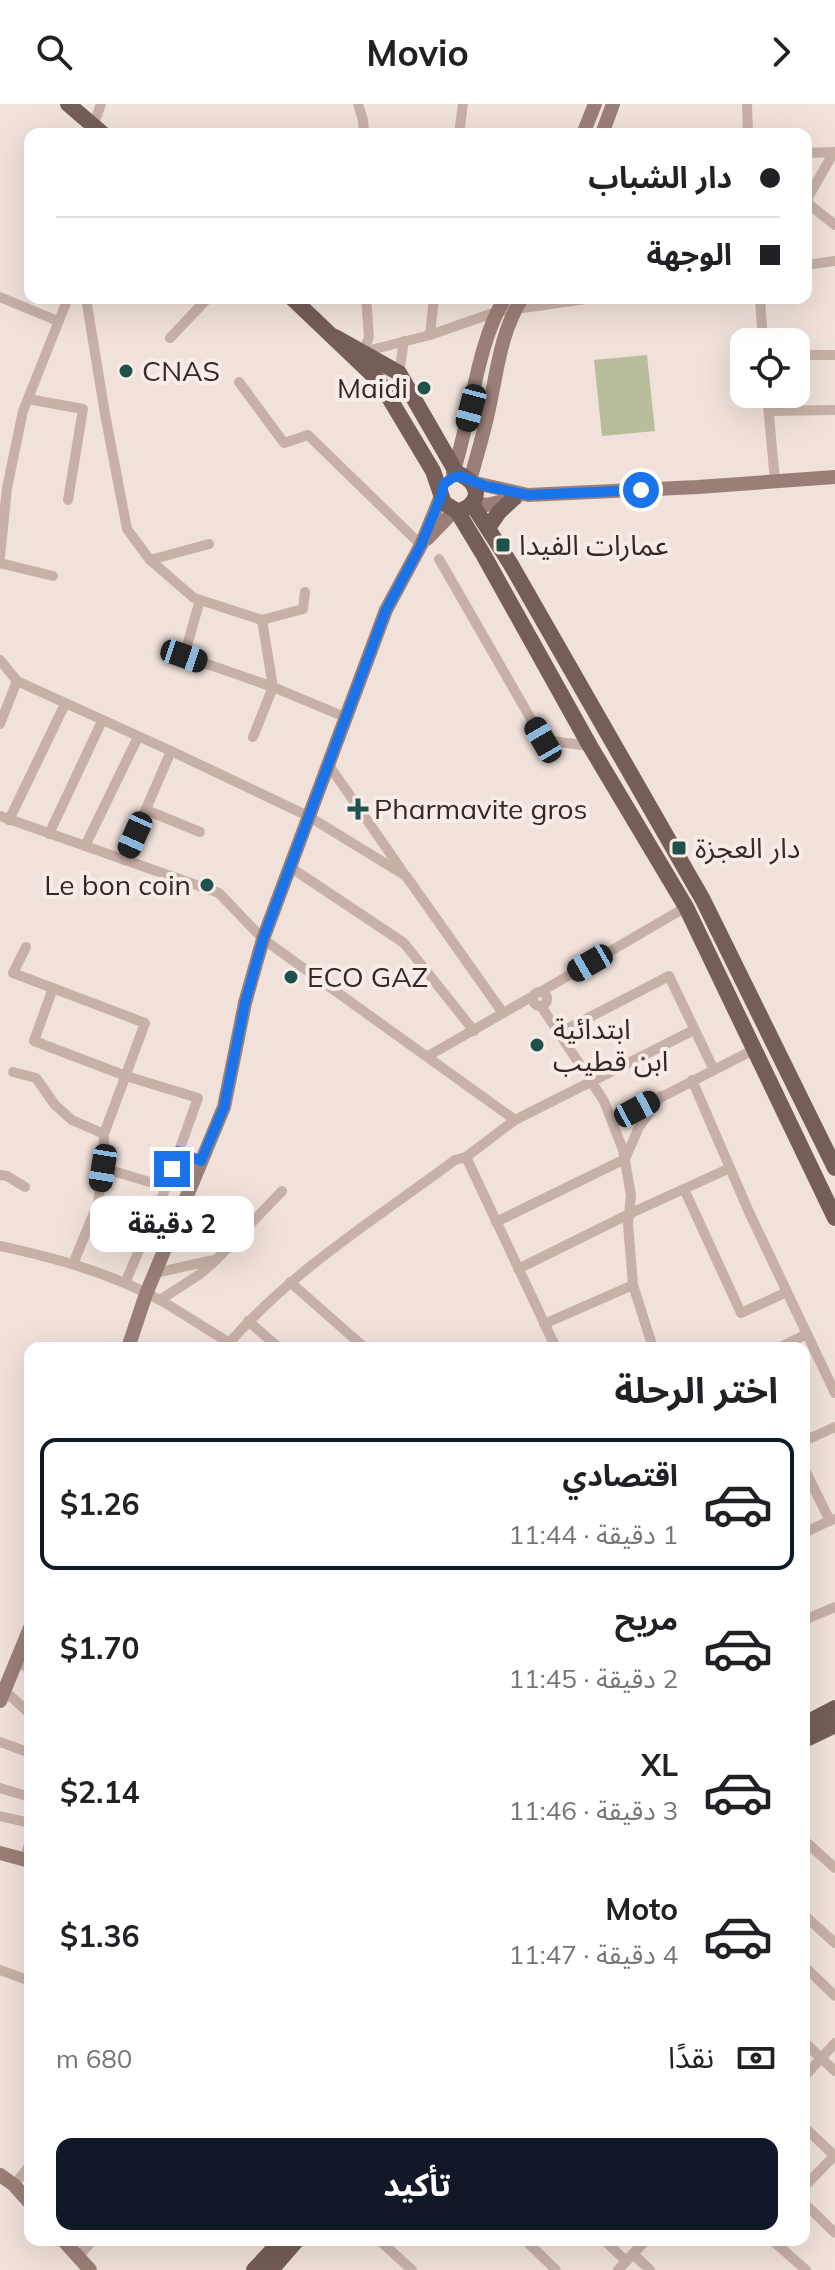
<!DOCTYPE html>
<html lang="ar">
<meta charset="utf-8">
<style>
:root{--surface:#fff;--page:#f2f2f2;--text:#202124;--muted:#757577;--line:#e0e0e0;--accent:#111827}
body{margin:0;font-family:Mulish,"Noto Sans Arabic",sans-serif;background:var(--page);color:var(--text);direction:rtl;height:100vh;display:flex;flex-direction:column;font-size:30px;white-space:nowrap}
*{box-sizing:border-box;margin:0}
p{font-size:26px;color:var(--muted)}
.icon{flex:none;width:44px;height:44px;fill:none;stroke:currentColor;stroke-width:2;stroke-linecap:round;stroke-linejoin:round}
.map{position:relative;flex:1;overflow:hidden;direction:ltr}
.details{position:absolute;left:24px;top:1238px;width:786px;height:904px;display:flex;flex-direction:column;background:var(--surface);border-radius:16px;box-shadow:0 8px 32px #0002;direction:rtl}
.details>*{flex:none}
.banner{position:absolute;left:24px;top:24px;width:788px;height:176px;border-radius:16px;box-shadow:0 8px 32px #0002;direction:rtl;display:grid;align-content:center;height:176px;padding:0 32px;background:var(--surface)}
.fabs{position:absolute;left:730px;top:224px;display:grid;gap:16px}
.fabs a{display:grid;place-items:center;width:80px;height:80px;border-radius:16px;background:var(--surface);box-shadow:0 8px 32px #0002;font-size:40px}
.end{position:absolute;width:36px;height:36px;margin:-18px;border:10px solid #1a73e8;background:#fff;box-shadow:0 0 0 4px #fff}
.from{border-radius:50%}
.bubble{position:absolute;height:56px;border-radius:16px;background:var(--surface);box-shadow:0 8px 32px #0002;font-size:26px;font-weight:700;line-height:56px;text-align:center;direction:rtl}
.car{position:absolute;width:24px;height:48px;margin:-24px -12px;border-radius:10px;box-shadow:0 0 6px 2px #0007;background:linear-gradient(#222 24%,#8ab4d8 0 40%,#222 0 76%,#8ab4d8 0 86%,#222 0)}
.banner b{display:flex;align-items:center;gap:28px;height:76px;font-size:30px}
.banner b+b{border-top:2px solid var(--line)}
.banner i{width:20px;height:20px;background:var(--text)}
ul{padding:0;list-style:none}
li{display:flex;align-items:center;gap:24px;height:132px;margin:0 16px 12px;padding:0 16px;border:4px solid transparent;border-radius:16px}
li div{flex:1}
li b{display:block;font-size:30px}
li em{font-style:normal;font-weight:700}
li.active{border-color:var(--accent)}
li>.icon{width:72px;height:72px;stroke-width:1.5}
h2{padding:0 32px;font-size:36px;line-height:96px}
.pay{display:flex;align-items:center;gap:20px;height:88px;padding:0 32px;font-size:30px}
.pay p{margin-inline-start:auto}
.primary-button{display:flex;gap:16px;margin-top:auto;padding:16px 32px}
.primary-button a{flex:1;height:92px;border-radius:16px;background:var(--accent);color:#fff;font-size:32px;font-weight:700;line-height:92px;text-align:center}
header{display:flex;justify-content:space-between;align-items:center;height:104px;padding:0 32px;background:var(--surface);font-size:36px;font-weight:700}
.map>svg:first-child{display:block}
.green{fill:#b8be9b}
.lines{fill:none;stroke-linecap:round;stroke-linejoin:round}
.street{stroke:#c7b0a7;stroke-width:10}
.secondary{stroke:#9a7f78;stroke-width:14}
.primary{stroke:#755d59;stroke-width:16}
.route{stroke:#1a73e8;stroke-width:10}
.poi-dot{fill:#1f524d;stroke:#f8ece6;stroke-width:3}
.labels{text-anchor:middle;stroke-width:8;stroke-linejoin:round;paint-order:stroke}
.poi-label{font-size:28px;fill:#342927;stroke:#f8ece6;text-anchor:start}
</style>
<header><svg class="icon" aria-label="forward" viewBox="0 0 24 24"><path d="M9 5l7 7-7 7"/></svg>Movio<svg class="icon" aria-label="search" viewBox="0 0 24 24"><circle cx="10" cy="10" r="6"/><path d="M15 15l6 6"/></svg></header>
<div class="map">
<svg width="835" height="2166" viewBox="0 0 835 2166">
<rect width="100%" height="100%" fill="#f0e1da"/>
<polygon class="green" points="647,251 655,327 602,332 594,256"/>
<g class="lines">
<g class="street">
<polyline points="358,0 363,16 364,30"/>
<polyline points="747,0 748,30"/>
<polyline points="93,22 101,0"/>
<polyline points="459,30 463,0"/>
<polyline points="806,49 835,48"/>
<polyline points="806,97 834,48"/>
<polyline points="806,98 835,121"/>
<polyline points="806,161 835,157"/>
<polyline points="0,193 58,217"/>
<polyline points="86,194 105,310 127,425 150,456 194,494 262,516 303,505 305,488"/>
<polyline points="760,194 763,238"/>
<polyline points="430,231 434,194"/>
<polyline points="170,234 208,194"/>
<polyline points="363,248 430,231 496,208 593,194"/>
<polyline points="363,248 369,233 366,194"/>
<polyline points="796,251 835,251"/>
<polyline points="399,269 404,237"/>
<polyline points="239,278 284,339 308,331 421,441"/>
<polyline points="767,290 775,377"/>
<polyline points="28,295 83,305 68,396"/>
<polyline points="769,307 835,306"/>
<polyline points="0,453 7,384 23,307 68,194"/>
<polyline points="439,455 543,636 590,642"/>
<polyline points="150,456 209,440"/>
<polyline points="0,459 53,472"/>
<polyline points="200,496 184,552 273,583 253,633"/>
<polyline points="262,516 273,583 345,613"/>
<polyline points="0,556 17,577 171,647 308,712 406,772 503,909"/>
<polyline points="0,620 17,577"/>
<polyline points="328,660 403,768"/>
<polyline points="146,706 200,728"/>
<polyline points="0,712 219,789 263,835 515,1016"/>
<polyline points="9,716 65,600"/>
<polyline points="49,730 102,617"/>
<polyline points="85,742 138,633"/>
<polyline points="124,756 171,647"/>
<polyline points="290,763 404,839 474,927"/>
<polyline points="26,843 13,869 145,919 104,1030 103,1064 98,1099 73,1160"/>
<polyline points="53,884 34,937 126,972 198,994 166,1083 125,1179"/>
<polyline points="542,887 686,803"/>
<circle cx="540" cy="895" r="7"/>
<polyline points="541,902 604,997 623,1046 631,1091 628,1120 633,1181 653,1244"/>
<polyline points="559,929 669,872 714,966"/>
<polyline points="428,952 533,892"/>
<polyline points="13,968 36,974 55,1001 72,1016 104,1030"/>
<polyline points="692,976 749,1108 835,1289"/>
<polyline points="613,1018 753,946"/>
<polyline points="178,1047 201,1057"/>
<polyline points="466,1053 556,1244"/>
<polyline points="103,1064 166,1083"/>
<polyline points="0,1071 7,1072 25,1083"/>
<polyline points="684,1085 741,1209 787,1188"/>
<polyline points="496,1118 625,1055 639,1023 661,992"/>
<path d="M0 1142C55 1154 111 1169 160 1196 184 1210 206 1225 230 1239"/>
<polyline points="518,1165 629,1110 730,1064"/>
<polyline points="155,1169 214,1156"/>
<polyline points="290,1178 365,1244"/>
<polyline points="160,1196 200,1170 216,1156 282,1087"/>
<polyline points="248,1217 279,1244"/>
<polyline points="544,1220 633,1181"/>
<path d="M225 1244C288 1169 377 1114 455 1056L466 1053 515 1016 694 926"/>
<polyline points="778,1244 807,1230"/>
<polyline points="804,1337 835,1323"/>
<polyline points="804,1364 830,1417"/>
<polyline points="804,1429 833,1415"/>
<polyline points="804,1516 835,1503"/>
<polyline points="17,1556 30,1566"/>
<polyline points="4,1586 30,1610"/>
<polyline points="0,1638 30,1649"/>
<polyline points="0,1684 30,1693"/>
<polyline points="0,1712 30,1719"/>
<polyline points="804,1736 835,1764"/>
<polyline points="24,1755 30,1737"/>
<polyline points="804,1811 835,1839"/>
<polyline points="804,1862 835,1892"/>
<polyline points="0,1866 30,1877"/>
<polyline points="804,1938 835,1967"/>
<polyline points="804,1973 835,1939"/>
<polyline points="804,2023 835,2052"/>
<polyline points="14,2081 30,2061"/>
<polyline points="804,2083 835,2051"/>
<polyline points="804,2099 835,2129"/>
<polyline points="379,2136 412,2166"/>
<polyline points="525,2136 556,2166"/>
<polyline points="604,2136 626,2157"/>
<polyline points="772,2136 806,2166"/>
<polyline points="633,2150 650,2166"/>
<polyline points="78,2153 93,2136"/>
<polyline points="618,2166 646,2136"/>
</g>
<g class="secondary">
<polyline points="583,30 595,0"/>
<polyline points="602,30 613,0"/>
<path d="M453 369C471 316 476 240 505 194"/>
<path d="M470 377C476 354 483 332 488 309 497 269 500 229 522 194"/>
<polyline points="471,378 528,391 698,383 835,373"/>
<polyline points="473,399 487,401 516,394"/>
<polyline points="427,435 454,407"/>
<polyline points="128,1244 146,1190 224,1003 245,899 263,835 386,506 421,441 441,392"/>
<polyline points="0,1597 30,1524"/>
<polyline points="0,1749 30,1757"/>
<polyline points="0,2071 14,2081 30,2099"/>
<polyline points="63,2136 90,2166"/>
</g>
<g class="primary">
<polyline points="68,0 103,30"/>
<path d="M292 194 379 277 433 367 444 399 457 407C471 405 483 391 471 378 466 372 460 372 455 366L399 269 335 233"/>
<polyline points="472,400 510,459 703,796 835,1064"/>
<polyline points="457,407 483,450 590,642 686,803 835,1114"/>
<polyline points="488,424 499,408 513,395"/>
<polyline points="804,1620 835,1604"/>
<polyline points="804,1636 835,1621"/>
<polyline points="254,2166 282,2136"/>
<polyline points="271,2166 297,2136"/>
</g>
</g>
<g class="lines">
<polyline class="route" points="172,1065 178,1047 201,1057 224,1003 245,899 263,835 386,506 421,441 441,392 444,380 452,374 460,372 485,382 528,391 641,386"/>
</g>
<g class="poi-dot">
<circle cx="126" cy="267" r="8"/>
<circle cx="424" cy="284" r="8"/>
<rect x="495" y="433" width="16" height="16" rx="4"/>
<path d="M354 693h8v8h8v8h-8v8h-8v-8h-8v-8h8z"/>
<rect x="671" y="736" width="16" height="16" rx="4"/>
<circle cx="207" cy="781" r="8"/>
<circle cx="291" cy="873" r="8"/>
<circle cx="537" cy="941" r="8"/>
</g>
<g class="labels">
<g class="poi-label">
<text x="142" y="277">CNAS</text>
<text x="408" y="294" text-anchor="end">Maidi</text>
<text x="519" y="451">عمارات الفيدا</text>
<text x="374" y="715">Pharmavite gros</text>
<text x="695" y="754">دار العجزة</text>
<text x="191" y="791" text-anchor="end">Le bon coin</text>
<text x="307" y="883">ECO GAZ</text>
<text x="553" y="935">ابتدائية<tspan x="553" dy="32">ابن قطيب</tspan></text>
</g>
</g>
</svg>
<div class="fabs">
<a><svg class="icon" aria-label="locate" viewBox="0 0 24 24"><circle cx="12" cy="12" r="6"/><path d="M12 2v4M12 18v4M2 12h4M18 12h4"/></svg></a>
</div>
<i class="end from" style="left:641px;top:386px"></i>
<i class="end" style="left:172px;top:1065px"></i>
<div class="bubble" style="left:90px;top:1092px;width:164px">2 دقيقة</div>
<i class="car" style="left:471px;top:304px;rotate:195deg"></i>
<i class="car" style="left:184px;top:552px;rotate:109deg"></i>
<i class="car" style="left:543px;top:636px;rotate:330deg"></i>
<i class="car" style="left:135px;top:731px;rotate:204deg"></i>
<i class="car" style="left:590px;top:859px;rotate:240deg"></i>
<i class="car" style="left:637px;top:1005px;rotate:62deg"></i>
<i class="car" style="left:103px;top:1064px;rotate:189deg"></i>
<div class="banner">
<b><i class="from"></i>دار الشباب</b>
<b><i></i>الوجهة</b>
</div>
<section class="details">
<h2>اختر الرحلة</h2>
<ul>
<li class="active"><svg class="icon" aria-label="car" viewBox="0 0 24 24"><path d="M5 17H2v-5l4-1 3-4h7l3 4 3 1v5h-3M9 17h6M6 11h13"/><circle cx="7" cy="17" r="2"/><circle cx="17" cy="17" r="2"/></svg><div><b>اقتصادي</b><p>1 دقيقة · 11:44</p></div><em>$1.26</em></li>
<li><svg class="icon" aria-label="car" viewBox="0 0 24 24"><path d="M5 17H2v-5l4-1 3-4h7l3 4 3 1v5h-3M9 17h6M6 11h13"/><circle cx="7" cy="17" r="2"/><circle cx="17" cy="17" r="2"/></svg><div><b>مريح</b><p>2 دقيقة · 11:45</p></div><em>$1.70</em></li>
<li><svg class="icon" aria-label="car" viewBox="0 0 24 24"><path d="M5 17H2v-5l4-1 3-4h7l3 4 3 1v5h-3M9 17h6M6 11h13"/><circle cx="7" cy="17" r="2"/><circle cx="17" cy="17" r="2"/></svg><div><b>XL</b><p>3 دقيقة · 11:46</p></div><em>$2.14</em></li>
<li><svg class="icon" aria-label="car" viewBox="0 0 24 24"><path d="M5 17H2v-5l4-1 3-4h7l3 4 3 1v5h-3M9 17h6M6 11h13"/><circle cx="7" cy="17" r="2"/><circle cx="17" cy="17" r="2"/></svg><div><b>Moto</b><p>4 دقيقة · 11:47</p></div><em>$1.36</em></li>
</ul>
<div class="pay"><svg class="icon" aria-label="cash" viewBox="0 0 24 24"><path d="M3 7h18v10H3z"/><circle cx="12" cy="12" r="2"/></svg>نقدًا<p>680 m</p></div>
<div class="primary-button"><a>تأكيد</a></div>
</section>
</div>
